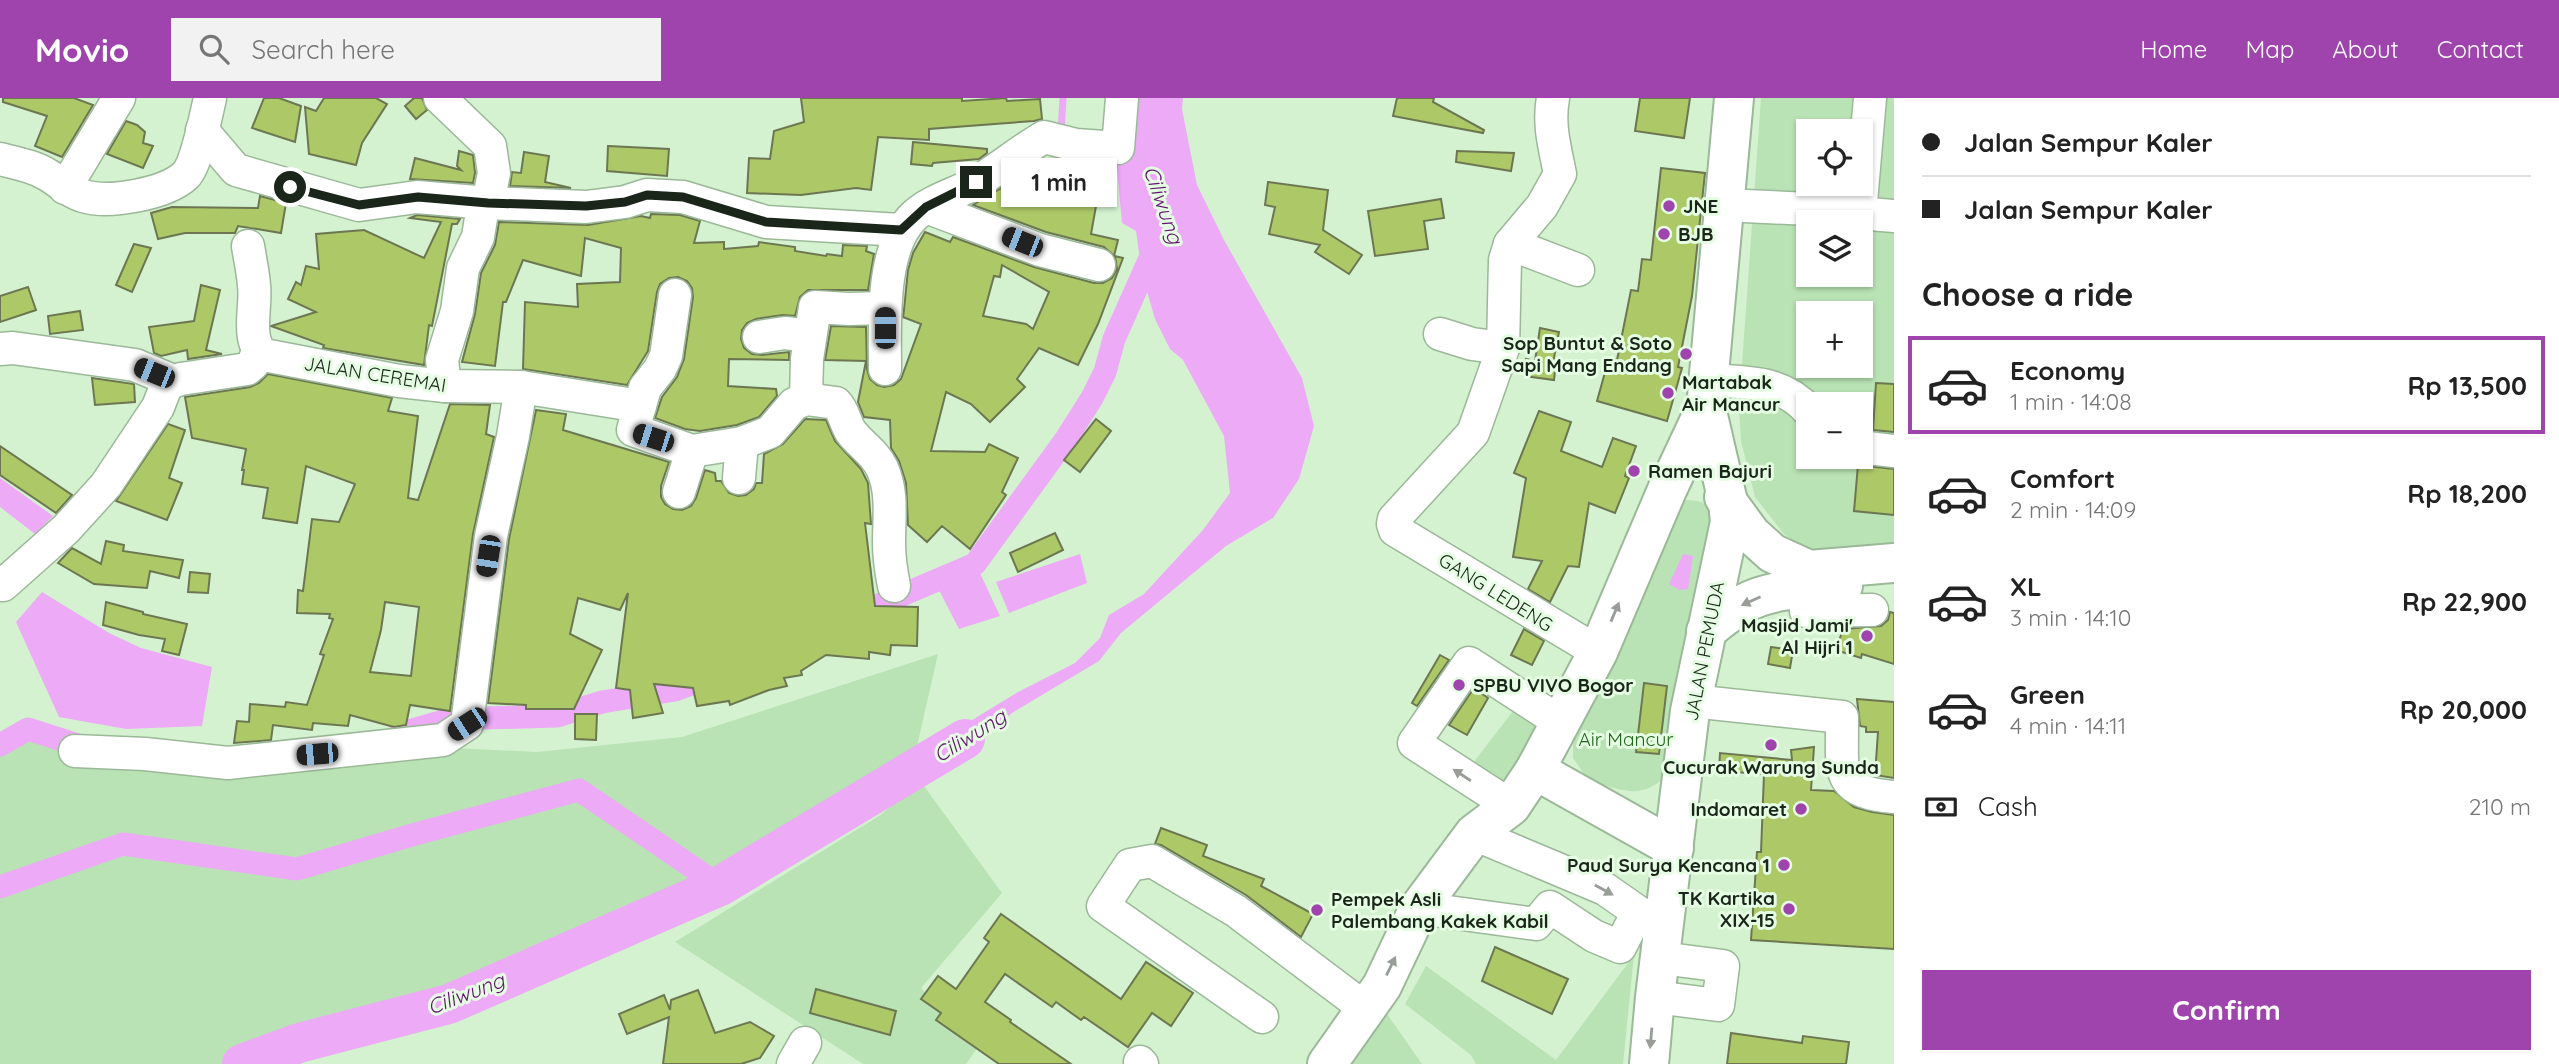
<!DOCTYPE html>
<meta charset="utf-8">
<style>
:root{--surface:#fff;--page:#f2f2f2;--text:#222;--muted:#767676;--line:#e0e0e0;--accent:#9f43ad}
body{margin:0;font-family:Quicksand,sans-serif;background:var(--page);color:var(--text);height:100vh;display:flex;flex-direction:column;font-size:26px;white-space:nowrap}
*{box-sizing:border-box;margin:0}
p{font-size:23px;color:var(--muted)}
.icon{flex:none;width:38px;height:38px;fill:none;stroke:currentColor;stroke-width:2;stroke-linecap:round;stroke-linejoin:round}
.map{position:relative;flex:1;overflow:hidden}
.panel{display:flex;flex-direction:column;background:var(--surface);width:665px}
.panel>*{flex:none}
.top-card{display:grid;align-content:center;height:154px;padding:0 28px;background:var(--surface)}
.buttons{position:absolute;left:1796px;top:21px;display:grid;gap:14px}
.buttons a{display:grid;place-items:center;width:77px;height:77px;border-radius:0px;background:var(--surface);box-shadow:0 2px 5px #0004;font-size:35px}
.end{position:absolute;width:32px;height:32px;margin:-16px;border:9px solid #1a2619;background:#fff;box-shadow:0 0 0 4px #fff}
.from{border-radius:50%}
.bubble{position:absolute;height:49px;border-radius:0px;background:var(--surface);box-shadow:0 2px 5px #0004;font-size:23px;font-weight:700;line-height:49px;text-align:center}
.car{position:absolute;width:21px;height:42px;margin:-21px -10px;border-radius:9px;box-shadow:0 0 5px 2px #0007;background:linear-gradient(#222 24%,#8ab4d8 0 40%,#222 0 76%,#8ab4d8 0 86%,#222 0)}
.top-card b{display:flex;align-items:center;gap:24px;height:66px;font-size:26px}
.top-card b+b{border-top:2px solid var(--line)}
.top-card i{width:18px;height:18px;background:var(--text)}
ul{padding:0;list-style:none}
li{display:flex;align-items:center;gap:21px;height:98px;margin:0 14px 10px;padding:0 14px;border:4px solid transparent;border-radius:0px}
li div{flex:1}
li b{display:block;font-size:26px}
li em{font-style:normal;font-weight:700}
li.current{border-color:var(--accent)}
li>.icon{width:63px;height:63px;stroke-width:1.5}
h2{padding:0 28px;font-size:32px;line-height:84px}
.pay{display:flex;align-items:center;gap:18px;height:77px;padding:0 28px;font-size:26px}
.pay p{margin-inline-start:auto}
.button{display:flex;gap:14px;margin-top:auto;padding:14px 28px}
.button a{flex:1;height:80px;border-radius:0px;background:var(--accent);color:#fff;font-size:28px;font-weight:700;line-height:80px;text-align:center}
header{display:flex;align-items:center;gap:42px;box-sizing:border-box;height:98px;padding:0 35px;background:var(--accent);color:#fff}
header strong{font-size:33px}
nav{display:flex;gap:38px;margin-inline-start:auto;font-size:24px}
.search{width:490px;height:63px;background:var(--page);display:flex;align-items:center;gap:18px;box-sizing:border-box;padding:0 24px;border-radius:0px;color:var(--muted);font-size:26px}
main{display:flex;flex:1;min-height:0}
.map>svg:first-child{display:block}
.green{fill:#b9e3b4;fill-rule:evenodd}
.water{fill:#edaaf7}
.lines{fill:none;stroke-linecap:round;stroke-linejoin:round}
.stream{stroke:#edaaf7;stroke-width:7}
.canal{stroke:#edaaf7;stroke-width:23}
.river{stroke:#edaaf7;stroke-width:40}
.building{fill:#adc867;stroke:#6c7752;stroke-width:2;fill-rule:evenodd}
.minor-casing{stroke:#9bb898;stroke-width:35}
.major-casing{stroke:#9bb898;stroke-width:42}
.minor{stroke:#fff;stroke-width:32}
.major{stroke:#fff;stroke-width:38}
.oneway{fill:#989d98}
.route{stroke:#1a2619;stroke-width:9}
.poi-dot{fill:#9f43ad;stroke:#e5fde2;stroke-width:2.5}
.labels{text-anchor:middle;stroke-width:6;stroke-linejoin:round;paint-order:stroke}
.poi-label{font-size:19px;font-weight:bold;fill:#1a2619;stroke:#e5fde2;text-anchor:start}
.street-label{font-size:19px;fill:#1a2619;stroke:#e5fde2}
.park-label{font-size:19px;fill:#22661d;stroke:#e5fde2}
.water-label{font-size:21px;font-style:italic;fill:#651571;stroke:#e5fde2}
</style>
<header>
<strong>Movio</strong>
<div class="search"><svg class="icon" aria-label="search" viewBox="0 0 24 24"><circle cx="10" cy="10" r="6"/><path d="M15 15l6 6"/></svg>Search here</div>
<nav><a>Home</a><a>Map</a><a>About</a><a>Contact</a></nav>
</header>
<main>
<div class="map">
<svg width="1894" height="966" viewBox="0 0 1894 966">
<rect width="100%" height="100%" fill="#d4f2d0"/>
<g class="green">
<path d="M1761 0H1894V450L1811 454 1784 436 1755 399 1741 343 1739 309ZM1808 33H1860V86H1808ZM1808 124H1860V177H1808ZM1808 215H1860V268H1808ZM1808 306H1860V359H1808Z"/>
<path d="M1684 402C1700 402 1708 405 1718 417L1672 673C1641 703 1629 693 1590 684L1573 660V639L1672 412Z"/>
<polygon points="938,556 915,657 918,670 720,788 449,906 319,940 248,966 0,966 0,647 28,631 103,664 453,650 537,654 682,639"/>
<polygon points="1523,600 1560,624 1511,708 1463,678"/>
<polygon points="921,684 1002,795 921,890 978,949 966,966 863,966 675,844 879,718"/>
<polygon points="1634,857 1623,966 1476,966 1471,957 1405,906 1426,868 1556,962"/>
<polygon points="1387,916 1422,966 1351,966"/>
</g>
<g class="water">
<polygon points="1124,0 1183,0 1182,11 1197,87 1224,142 1302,280 1314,328 1299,381 1273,420 1226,448 1121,535 1099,563 1012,615 974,647 921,684 915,657 1018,594 1075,565 1100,540 1109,517 1144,496 1203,432 1230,395 1224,338 1183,262 1170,251 1155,221 1142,176 1136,133 1122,125 1117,70"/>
<polygon points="0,380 53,418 35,436 0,409"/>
<polygon points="1080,456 1087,485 1009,515 996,484"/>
<polygon points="1683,456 1693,458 1688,491 1679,492 1669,486"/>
<polygon points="980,475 1000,518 959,531 939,492"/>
<polygon points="42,494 109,535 141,550 212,569 202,628 126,631 59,619 16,524"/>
</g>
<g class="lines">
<polyline class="stream" points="1061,34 1063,0"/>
<g class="canal">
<polyline points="848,520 975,466 1066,341 1092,300 1105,274 1114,241 1155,149"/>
<polyline points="399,636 450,621 557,618 602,604 675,592 710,579"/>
<polyline points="0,647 28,631 93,652"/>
<polyline points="0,789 123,746 297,771 412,737 579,692 720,788"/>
</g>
<polyline class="river" points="242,966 299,945 449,906 720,788 965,641"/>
</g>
<g class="building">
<polygon points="3,0 74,0 93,7 62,59 35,48 47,18 3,4"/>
<polygon points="264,0 279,0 301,8 295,44 252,30"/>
<polygon points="324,0 376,0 387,6 362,45 356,67 309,56 305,9 316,13"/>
<polygon points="414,0 422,0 427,12 416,21 405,8"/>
<polygon points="801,0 962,0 962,3 1006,0 1007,3 1040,1 1042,21 1034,23 929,31 929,42 878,39 871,92 856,90 801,97 747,95 749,60 770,61 774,33 804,24"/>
<polygon points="1397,0 1434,0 1433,4 1484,32 1483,35 1393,18"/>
<polygon points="1640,0 1690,0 1684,40 1635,33"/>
<polygon points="126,23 137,27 145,34 143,45 153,48 143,70 107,56"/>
<polygon points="913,44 987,51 987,55 979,61 933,65 932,68 911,66"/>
<polygon points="608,48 669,51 667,78 607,73"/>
<polygon points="459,53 473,57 475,75 473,85 410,81 415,60 461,72 457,68"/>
<polygon points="1457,53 1514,55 1511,73 1456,64"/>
<polygon points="524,54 549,58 545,84 571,90 510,88 512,74 521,75"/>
<polygon points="1058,62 1092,67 1089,107 1096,108 1091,136 1118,142 1114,158 1104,149 1046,134 973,107 1003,89 1047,97 1048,88 1055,89"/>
<polygon points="1661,70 1705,75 1692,198 1678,269 1682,270 1667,323 1597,303 1609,260 1617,262 1631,192 1638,193 1642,161 1651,162"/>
<polygon points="1268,84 1328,92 1323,132 1362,157 1349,176 1315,154 1320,147 1269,136 1275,109 1265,107"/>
<polygon points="260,98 286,105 281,135 238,128 235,135 185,135 158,141 151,115 172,109 258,110"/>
<polygon points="1441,101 1444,120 1424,123 1428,151 1375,158 1368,113"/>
<polygon points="651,116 680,117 700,123 694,145 724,144 724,151 758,148 759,144 795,149 795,153 826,158 827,156 842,158 843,147 867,148 866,153 874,156 868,192 808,192 800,199 795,218 783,217 756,221 747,225 742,232 741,241 744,250 752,256 762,257 789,254 789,262 729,261 728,288 776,291 777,298 759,319 737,327 700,333 685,331 655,320 662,299 677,279 684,261 693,199 692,190 687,183 678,179 669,180 660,186 657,194 648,253 627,287 523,271 525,204 578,209 577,186 620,184 621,150 585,140 581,178 523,162 506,204 503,204 495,268 462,264 475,216 481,175 495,147 499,124 588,127 641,118 650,120"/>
<polygon points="417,117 460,121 457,126 452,126 432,228 429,227 424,267 323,250 324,247 271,228 316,214 288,201 296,184 301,187 306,168 319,171 316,136 364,132 424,160 441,124 410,120"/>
<path d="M925 134 950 144 953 139 1034 169 1094 185H1103L1112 180 1117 171 1115 158 1123 160 1098 226 1078 267 1039 250 1017 281 1025 289 990 324 971 306 946 294 931 353 985 354 989 346 1018 360 1002 394 1006 397 970 451 942 428 927 444 908 427 906 385 899 363 891 350 890 322 864 319 858 304 866 263 825 262 831 228 866 229 867 271 870 281 877 287 884 289 894 287 901 281 921 226 903 219 904 212 908 172 913 155ZM1002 167 1049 194 1033 231 1026 226 983 218 994 178 1000 179Z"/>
<polygon points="134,146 151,150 132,194 116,187"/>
<polygon points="201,187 220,192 206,252 222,256 188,261 187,252 161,258 154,255 149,229 194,223"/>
<polygon points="28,189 36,212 0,224 0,198"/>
<polygon points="80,213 83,232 50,236 48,218"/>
<polygon points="1540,230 1559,234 1553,265 1556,265 1554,282 1524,278 1526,261 1535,263"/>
<path d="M268 276 392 300 388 313 418 318 408 400 418 402 450 306 490 307 486 336 494 339 473 436 450 613 410 607 406 627 394 629 350 617 348 628 313 625 312 632 273 627 271 642 234 645 237 623 249 624 250 606 285 609 286 604 307 607 324 557 320 556 333 521 329 520 330 516 297 515 298 492 303 493 312 421 339 424 355 386 306 368 297 425 263 420 268 390 242 386 244 372H242L246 351 192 340 185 299 250 289 259 285ZM385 504 419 509 411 578 370 574 381 532Z"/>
<polygon points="92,280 134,286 135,304 95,307"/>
<polygon points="1876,285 1894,286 1894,334 1873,332"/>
<polygon points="536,312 566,316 563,332 669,364 661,388 661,399 665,406 673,411 682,412 691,408 696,400 705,372 715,375 716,383 721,383 729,395 738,398 746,397 754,391 756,385 762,385 764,356 783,346 805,321 826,322 835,343 861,371 868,385 871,426 865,425 875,508 918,509 917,548 891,547 890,557 869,554 869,561 826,557 801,573 802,577 784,580 787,588 769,592 730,607 729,603 697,608 693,590 654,586 663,615 633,620 630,592 616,590 628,495 620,512 578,500 570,536 602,552 574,611 526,611 526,607 488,605 509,441"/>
<polygon points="1539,313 1571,324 1561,353 1602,369 1613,340 1636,348 1625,378 1629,380 1615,415 1589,405 1579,469 1568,468 1550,504 1528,491 1542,463 1513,459 1526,380 1514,375"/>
<polygon points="1096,321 1111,333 1080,374 1064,362"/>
<polygon points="168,326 185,332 169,380 182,385 167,422 116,403"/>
<polygon points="0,348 72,397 56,415 0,377"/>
<polygon points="1858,367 1894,371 1894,417 1854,413"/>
<polygon points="1055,435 1063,452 1018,474 1010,455"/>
<polygon points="106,443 124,447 123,453 183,462 179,480 150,473 147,490 94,486 58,465 72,450 101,466"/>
<polygon points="190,474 210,476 208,495 188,494"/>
<polygon points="106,504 143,514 143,516 187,526 179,557 162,553 165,541 139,537 103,527"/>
<polygon points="1890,514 1894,515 1894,566 1862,556 1861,560 1836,552 1843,531 1881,528 1888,522"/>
<polygon points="1524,531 1544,543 1532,567 1511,557"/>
<polygon points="1771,549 1793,552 1790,570 1768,566"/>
<polygon points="1440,557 1449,562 1417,608 1412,605"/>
<polygon points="1644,585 1667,588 1659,656 1636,654"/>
<polygon points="1474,590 1488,600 1467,637 1449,627"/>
<polygon points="1857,601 1894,604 1894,680 1875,677 1878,634 1866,634 1866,629 1860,628"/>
<polygon points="575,616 597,616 596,642 575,641"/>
<polygon points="1814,649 1811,692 1834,693 1854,709 1872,714 1894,717 1894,851 1751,842 1757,754 1761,754 1764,676 1719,673 1720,655 1792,662 1791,652"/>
<polygon points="1161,730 1207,747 1203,758 1264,781 1261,788 1313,816 1301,839 1246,797 1161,747 1155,746"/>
<polygon points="1001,816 1121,901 1146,864 1193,895 1171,928 1152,915 1128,949 1084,919 1081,922 1056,904 1052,909 1005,876 985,904 1011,922 1010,924 1071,966 999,966 936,922 941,915 921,901 938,878 956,891 989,844 984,840"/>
<polygon points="1495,849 1568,881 1552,916 1482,883"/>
<polygon points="816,891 896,913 890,937 810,915"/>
<polygon points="698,892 715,935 750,924 774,938 760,960 741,966 663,966 669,919 627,936 619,916 664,897 670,912 671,902"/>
<polygon points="1731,935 1802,945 1803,938 1849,944 1846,966 1727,966"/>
</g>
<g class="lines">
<defs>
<g id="minor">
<polyline points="440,0 490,48 494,75 488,105 482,114 478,139 463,170 457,213 442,262 445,288"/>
<path d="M1553 0C1548 27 1555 50 1560 76L1542 108 1510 146 1505 162 1503 250 1473 335 1394 421 1393 426 1395 432 1598 554"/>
<polyline points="202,32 236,72 359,107 417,99 488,105 586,109 625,104 647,97 683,99 766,124 901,132"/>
<path d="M0 61C15 65 33 68 46 76 59 83 69 94 83 98 109 106 166 96 186 77 197 65 206 17 210 0"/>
<polyline points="65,90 119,0"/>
<polyline points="1724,107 1809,111 1894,118"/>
<polyline points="926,109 1040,152 1099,167"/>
<polyline points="1860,115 1870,0"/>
<polyline points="1510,146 1578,172"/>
<path d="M248 148C250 161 253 174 254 187 257 208 245 243 264 257L399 283 445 288 521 289 640 308"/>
<polyline points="675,197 666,258 660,271 645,290 633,332 692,353 742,345 770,334 794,306 806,301 807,261 815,209 849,211 885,210"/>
<polyline points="1440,236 1472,246 1503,250"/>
<polyline points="759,239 785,235 810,238"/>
<polyline points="0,251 13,250 135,267 173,283"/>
<path d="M885 271C885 227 880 149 915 117 933 101 957 96 977 84 1000 70 1020 53 1044 39L1076 47 1118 50 1122 0"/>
<path d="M1708 282C1746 285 1781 282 1808 312"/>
<path d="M806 301 836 305C844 313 845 325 851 334 861 347 875 355 882 370 893 394 889 419 889 445 889 459 891 473 894 488"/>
<polyline points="1860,349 1894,353"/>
<polyline points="739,380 742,345"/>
<polyline points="679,394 692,353"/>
<polyline points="3,487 66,431 106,387 158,309 167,286 181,281 247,271 253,266 258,253"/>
<polyline points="1805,491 1806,513 1872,512"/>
<path d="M1692 603 1842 619C1843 671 1832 694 1894 699"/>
<polyline points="75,653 145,656 228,665 443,642 467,626 491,438 513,338 521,289"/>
<polyline points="1511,708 1414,645 1469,565 1560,624"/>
<polyline points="1419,810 1536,826 1550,809 1594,838 1620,849 1638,814 1605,791 1474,736"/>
<polyline points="1655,899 1718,907 1723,868 1661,860"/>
<polyline points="1262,919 1103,808 1130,767 1152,763 1236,813 1366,911"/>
<polyline points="1140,964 1142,966"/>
<polyline points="793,966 805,945"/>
</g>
<g id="major">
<polyline points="1724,399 1751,436 1772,455 1809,472 1894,465"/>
<path d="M1706 533C1717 524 1729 515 1741 507 1770 490 1810 490 1843 488"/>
<polyline points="1535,672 1674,750"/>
<polyline points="1327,966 1382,888 1419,810 1474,736 1511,708 1535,672 1598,554 1667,392 1706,309"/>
<polyline points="1649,966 1655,899 1690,613 1730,424 1728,404 1706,309 1734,0"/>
</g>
</defs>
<use href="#minor" class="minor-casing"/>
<use href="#major" class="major-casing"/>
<use href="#minor" class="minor"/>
<use href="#major" class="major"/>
</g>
<defs><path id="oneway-solid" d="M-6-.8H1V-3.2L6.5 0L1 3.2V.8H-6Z" transform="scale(1.75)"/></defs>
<g class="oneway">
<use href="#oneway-solid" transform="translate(1751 503) rotate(156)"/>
<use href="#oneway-solid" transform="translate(1615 514) rotate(-67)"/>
<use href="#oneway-solid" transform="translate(1462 677) rotate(-147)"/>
<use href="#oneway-solid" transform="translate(1604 792) rotate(29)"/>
<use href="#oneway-solid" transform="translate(1391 868) rotate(-64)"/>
<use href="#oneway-solid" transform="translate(1651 940) rotate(95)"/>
</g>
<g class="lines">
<polyline class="route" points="290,89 359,107 418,99 488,105 586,108 625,104 647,97 683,99 766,124 901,132 926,109 976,84"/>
</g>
<g class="poi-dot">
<circle cx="1669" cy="108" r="7"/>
<circle cx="1664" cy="136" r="7"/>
<circle cx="1686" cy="256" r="7"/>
<circle cx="1668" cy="295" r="7"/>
<circle cx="1634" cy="373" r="7"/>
<circle cx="1867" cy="538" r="7"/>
<circle cx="1459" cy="587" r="7"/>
<circle cx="1771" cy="647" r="7"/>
<circle cx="1801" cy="711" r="7"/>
<circle cx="1784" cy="767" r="7"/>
<circle cx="1789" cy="811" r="7"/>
<circle cx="1317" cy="812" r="7"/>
</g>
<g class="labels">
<g class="poi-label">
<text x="1683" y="115">JNE</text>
<text x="1678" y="143">BJB</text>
<text x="1672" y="252" text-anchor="end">Sop Buntut &amp; Soto<tspan x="1672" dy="22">Sapi Mang Endang</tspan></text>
<text x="1682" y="291">Martabak<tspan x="1682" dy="22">Air Mancur</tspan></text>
<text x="1648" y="380">Ramen Bajuri</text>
<text x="1853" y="534" text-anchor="end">Masjid Jami'<tspan x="1853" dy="22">Al Hijri 1</tspan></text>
<text x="1473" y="594">SPBU VIVO Bogor</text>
<text x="1771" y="676" text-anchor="middle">Cucurak Warung Sunda</text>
<text x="1787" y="718" text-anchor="end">Indomaret</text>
<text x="1770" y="774" text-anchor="end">Paud Surya Kencana 1</text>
<text x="1775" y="807" text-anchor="end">TK Kartika<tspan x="1775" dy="22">XIX-15</tspan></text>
<text x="1331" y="808">Pempek Asli<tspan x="1331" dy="22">Palembang Kakek Kabil</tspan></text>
</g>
<g class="street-label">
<text transform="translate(375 276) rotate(9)" y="7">JALAN CEREMAI</text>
<text transform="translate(1496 494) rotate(32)" y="7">GANG LEDENG</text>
<text transform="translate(1704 553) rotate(-79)" y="7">JALAN PEMUDA</text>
</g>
<g class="park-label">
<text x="1626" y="648">Air Mancur</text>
</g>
<g class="water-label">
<text transform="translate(1163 107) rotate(71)" y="7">Ciliwung</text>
<text transform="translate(970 638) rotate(-32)" y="7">Ciliwung</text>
<text transform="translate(466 896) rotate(-21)" y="7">Ciliwung</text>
</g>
</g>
</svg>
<div class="buttons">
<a><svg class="icon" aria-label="locate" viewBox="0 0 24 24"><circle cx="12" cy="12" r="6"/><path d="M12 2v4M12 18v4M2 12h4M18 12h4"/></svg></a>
<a><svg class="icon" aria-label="layers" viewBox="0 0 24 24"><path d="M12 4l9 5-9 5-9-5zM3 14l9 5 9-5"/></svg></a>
<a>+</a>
<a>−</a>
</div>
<i class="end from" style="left:290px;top:89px"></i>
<i class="end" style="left:976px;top:84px"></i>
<div class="bubble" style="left:1001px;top:60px;width:116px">1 min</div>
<i class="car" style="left:1022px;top:144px;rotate:292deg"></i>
<i class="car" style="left:885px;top:230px;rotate:0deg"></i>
<i class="car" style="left:154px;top:275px;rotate:292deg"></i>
<i class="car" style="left:653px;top:340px;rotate:288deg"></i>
<i class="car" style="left:488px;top:458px;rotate:189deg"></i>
<i class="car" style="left:467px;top:626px;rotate:237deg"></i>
<i class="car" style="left:317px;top:656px;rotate:265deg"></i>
</div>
<section class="panel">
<div class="top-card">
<b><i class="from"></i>Jalan Sempur Kaler</b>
<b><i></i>Jalan Sempur Kaler</b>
</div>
<h2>Choose a ride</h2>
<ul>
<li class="current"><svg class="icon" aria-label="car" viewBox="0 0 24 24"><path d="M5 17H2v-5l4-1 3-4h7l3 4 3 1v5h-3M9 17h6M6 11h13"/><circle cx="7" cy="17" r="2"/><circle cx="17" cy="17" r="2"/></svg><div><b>Economy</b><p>1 min · 14:08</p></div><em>Rp 13,500</em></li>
<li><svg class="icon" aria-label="car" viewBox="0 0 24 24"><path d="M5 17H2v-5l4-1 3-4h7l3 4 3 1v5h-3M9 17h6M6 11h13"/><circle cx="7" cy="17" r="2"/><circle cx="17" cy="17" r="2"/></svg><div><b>Comfort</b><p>2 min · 14:09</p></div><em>Rp 18,200</em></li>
<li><svg class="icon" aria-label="car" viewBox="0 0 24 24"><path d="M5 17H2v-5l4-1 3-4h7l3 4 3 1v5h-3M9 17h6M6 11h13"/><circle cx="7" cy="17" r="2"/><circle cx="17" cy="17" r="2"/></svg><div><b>XL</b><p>3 min · 14:10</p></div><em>Rp 22,900</em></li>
<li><svg class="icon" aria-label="car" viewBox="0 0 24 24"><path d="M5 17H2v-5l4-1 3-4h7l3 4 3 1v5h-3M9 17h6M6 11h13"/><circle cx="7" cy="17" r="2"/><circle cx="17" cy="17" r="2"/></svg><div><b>Green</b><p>4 min · 14:11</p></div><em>Rp 20,000</em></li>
</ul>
<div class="pay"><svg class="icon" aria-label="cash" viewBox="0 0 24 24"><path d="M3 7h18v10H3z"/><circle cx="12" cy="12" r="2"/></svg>Cash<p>210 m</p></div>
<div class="button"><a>Confirm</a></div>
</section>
</main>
